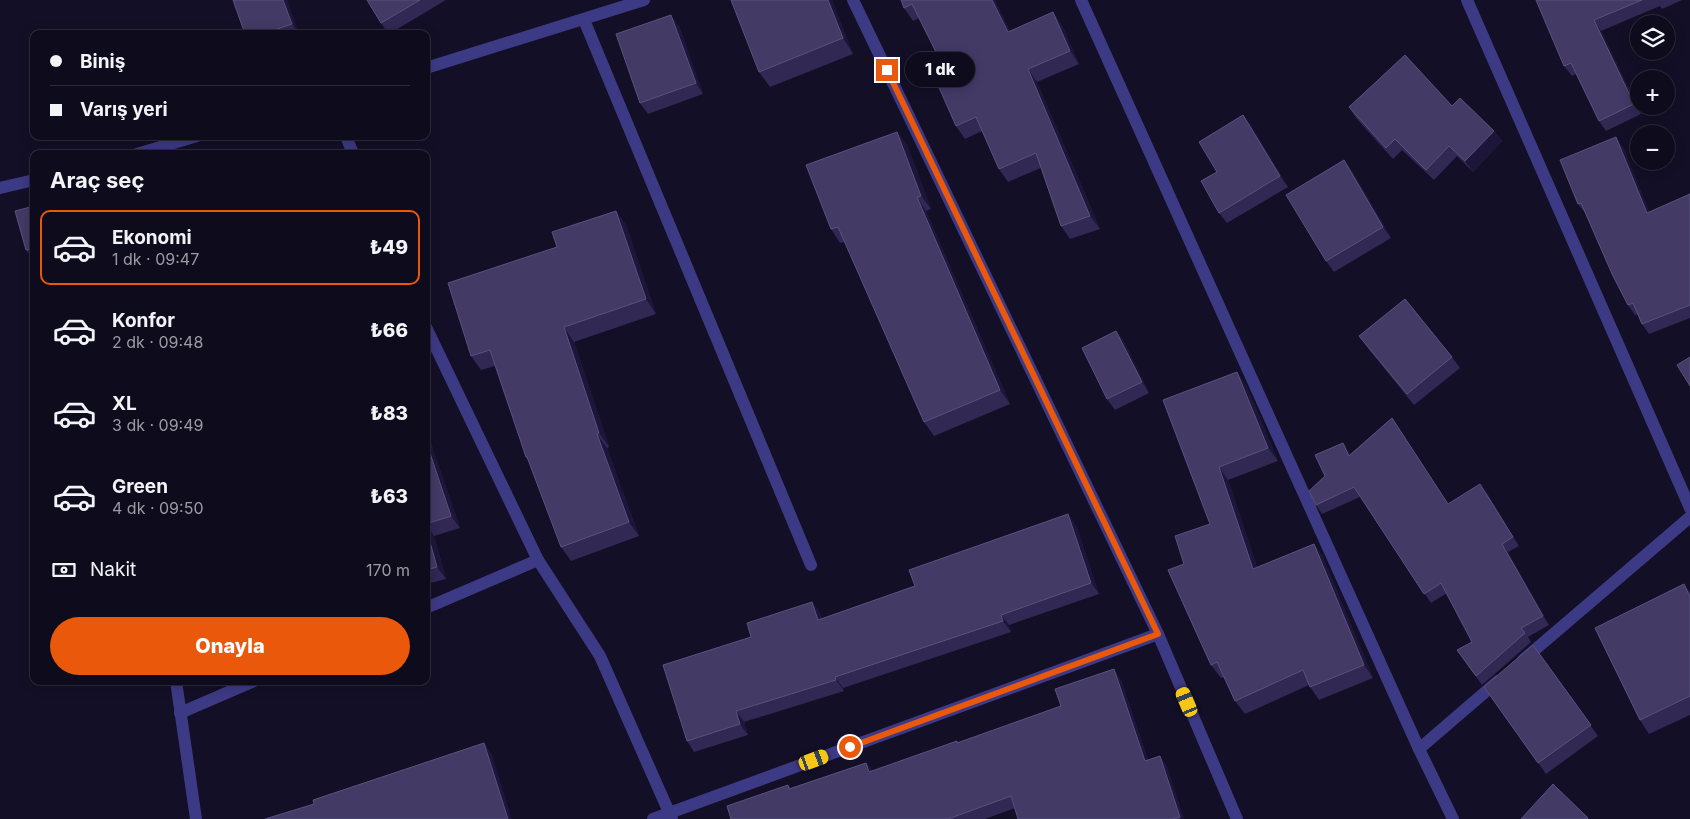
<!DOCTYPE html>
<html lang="tr">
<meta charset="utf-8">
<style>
:root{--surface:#0e0b1c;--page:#1c1929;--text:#f1f3f6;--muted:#9b9ba3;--line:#2e2b3b;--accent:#ea580c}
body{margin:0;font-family:Inter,sans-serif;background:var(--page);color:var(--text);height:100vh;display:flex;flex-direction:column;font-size:19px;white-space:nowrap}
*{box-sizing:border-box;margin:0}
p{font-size:16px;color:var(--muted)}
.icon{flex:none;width:28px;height:28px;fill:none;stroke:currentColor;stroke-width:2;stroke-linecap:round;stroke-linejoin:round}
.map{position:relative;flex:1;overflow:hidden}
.drawer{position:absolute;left:30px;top:150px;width:400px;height:535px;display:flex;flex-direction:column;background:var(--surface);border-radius:10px;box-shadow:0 2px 12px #0003,0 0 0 1px var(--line)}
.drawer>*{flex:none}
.top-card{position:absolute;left:30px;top:30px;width:400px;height:110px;border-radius:10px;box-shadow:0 2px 12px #0003,0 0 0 1px var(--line);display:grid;align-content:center;height:110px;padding:0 20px;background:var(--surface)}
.fabs{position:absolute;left:1630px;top:15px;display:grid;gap:10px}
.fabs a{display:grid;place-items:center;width:45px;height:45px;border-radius:50%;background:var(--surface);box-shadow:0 2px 12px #0003,0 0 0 1px var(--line);font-size:25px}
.end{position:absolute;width:22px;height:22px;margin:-11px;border:6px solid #ea580c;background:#fff;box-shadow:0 0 0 2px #fff}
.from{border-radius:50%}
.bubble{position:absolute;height:35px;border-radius:18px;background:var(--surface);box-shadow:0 2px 12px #0003,0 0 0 1px var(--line);font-size:16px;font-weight:800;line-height:35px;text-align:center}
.car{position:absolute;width:15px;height:30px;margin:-15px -8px;border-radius:6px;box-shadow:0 0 4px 1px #0007;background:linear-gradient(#f5c518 24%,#345 0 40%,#f5c518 0 76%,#345 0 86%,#f5c518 0)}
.top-card b{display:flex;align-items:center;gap:18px;height:48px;font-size:19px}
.top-card b+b{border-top:1px solid var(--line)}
.top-card i{width:12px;height:12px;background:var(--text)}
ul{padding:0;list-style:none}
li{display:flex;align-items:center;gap:15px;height:75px;margin:0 10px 8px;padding:0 10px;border:2px solid transparent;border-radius:10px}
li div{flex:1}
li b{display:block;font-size:19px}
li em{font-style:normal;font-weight:800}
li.active{border-color:var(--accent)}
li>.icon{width:45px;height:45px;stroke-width:1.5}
h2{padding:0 20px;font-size:22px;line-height:60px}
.pay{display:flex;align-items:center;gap:12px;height:55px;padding:0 20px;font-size:19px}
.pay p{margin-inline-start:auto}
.button{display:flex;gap:10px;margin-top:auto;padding:10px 20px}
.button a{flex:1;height:58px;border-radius:30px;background:var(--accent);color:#fff;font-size:20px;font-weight:800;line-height:58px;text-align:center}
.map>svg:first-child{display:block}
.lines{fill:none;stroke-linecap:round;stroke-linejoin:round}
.street{stroke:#3d3a85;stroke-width:12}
.wall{fill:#312854}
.shaded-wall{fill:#1d163a}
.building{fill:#433a66;stroke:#5a527e}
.route{stroke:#ea580c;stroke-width:6}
</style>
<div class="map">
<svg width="1690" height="819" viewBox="0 0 1690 819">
<rect width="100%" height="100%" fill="#130f26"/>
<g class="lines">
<g class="street">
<polyline points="853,0 1158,634 1237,819"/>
<polyline points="1081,0 1419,749 1498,681"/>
<polyline points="1467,0 1690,508"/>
<polyline points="584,20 811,565"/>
<polyline points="426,68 644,0"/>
<polyline points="346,136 353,154"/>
<polyline points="137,154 197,136"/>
<polyline points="0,188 34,180"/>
<polyline points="426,327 538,560 600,656 672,819"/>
<polyline points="426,608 538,560"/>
<polyline points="1523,660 1690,517"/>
<polyline points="176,681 196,819"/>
<polyline points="180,713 254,681"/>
<polyline points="1419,749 1453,819"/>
<polyline points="653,819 1158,634"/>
</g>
</g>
<g class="wall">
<polygon points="233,0 287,0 299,34 245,34"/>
<polygon points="367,0 446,0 389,34 388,34 381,23"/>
<polygon points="731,0 832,0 853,54 770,87 759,72"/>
<polygon points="901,0 995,0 1010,31 1062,25 1079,64 1037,82 1100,229 1070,239 1061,226 1041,168 1008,182 999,169 982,131 965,139 956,126 941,62 919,18 913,21 904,8"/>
<polygon points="1536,0 1682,0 1662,9 1660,6 1601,31 1641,114 1606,131 1599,121 1576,74 1572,76 1564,66"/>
<polygon points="679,26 703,94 648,114 640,103"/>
<polygon points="1452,106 1494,131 1502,141 1473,172 1457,156 1434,180 1402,150 1393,159 1356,118 1349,107"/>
<polygon points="1243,115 1251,126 1288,187 1227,223 1219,213 1217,172"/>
<polygon points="897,132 907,145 931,209 926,211 1010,404 934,436 924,422 845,242 840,243 831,229"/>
<polygon points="1623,147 1649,212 1690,194 1690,318 1649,334 1642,324 1638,314 1635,315 1628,305 1586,214 1578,204"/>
<polygon points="1352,171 1391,238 1334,272 1326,261"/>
<polygon points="34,206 34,259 33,259 26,250"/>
<polygon points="616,211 626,225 656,314 574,342 609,447 607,448 639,536 571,561 561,547 530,464 526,457 495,366 481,370 471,356 557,247"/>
<polygon points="1116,331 1124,342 1149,393 1115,410 1107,399"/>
<polygon points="1359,336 1452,357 1460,368 1414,405 1367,347"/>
<polygon points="1237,372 1246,385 1278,461 1228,480 1257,567 1314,544 1323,557 1373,678 1319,700 1309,685 1245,714 1235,701 1224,677 1221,678 1211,665 1210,524 1163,400"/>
<polygon points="1392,418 1448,504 1487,493 1519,546 1508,552 1549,625 1528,637 1531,642 1482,685 1457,650 1472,642 1447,593 1431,603 1360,497 1322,514 1316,505 1325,476 1343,443 1350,454"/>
<polygon points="426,429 460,528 434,536 446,579 426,584"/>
<polygon points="1076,525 1099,594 1009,625 1011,632 843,688 844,691 744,722 748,735 694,752 687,741 751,637 812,602 820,613 822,619 915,586"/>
<polygon points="1684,584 1690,593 1690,715 1649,734 1640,720"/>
<polygon points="1533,645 1598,736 1546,774 1484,687"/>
<polygon points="1121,680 1148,760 1160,756 1167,767 1184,819 1018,819 1015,808 985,819 731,819 788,785 791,789 866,763 872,771 958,743 1061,706"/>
</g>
<g class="shaded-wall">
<polygon points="283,0 287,0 299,34 292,24"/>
<polygon points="828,0 832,0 853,54 843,38"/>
<polygon points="992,0 995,0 1017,45 1008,32"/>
<polygon points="1053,12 1062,25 1079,64 1070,51"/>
<polygon points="671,15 679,26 703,94 696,83"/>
<polygon points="1594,20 1601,31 1641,114 1634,104"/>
<polygon points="1028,69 1037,82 1100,229 1090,216"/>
<polygon points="1243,115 1251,126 1288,187 1280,176"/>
<polygon points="1494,131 1502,141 1473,172 1465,161"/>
<polygon points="897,132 907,145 931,209 921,196"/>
<polygon points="1616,137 1623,147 1654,223 1647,213"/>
<polygon points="1344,160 1352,171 1391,238 1383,227"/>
<polygon points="917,197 926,211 1010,404 1000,390"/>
<polygon points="616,211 626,225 656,314 646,299"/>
<polygon points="564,327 574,342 609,447 599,433"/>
<polygon points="1116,331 1124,342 1149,393 1142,382"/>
<polygon points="1237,372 1246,385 1278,461 1268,448"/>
<polygon points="426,429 460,528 451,516 426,441"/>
<polygon points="597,434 607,448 639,536 629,522"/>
<polygon points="1343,443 1349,452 1355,465 1349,456"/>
<polygon points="1219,467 1228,480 1262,582 1253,569"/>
<polygon points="1480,484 1487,493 1519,546 1513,537"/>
<polygon points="1068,514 1076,525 1099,594 1091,583"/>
<polygon points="426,525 434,536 446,579 437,567"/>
<polygon points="1314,544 1323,557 1373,678 1364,665"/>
<polygon points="1502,544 1508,552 1549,625 1543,616"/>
<polygon points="812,602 820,613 825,631 818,620"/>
<polygon points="1001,615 1009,625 1011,632 1003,621"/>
<polygon points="1114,669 1121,680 1152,772 1145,761"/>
<polygon points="835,677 843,688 844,691 836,680"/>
<polygon points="736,711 744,722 748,735 740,724"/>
<polygon points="484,743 492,754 512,819 508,819"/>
<polygon points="1160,756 1167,767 1184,819 1181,819 1180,817"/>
<polygon points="866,763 873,774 869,772"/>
</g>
<g class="building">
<polygon points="233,0 283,0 292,24 262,34 245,34"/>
<polygon points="367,0 420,0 381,23"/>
<polygon points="731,0 828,0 843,38 759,72"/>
<polygon points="901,0 992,0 1008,32 1053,12 1070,51 1028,69 1090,216 1061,226 1036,153 999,169 976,117 956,126 930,67 941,62 912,4 904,8"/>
<polygon points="1536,0 1642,0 1594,20 1634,104 1599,121 1571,63 1564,66"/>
<polygon points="671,15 696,83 640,103 616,34"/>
<polygon points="1405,55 1452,106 1460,98 1494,131 1465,161 1449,146 1426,170 1395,139 1386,148 1349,107"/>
<polygon points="1243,115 1280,176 1219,213 1201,181 1217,172 1199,142"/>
<polygon points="897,132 921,196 917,197 1000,390 924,422 838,227 831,229 806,165"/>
<polygon points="1616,137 1647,213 1690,194 1690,305 1642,324 1633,303 1628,305 1613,276 1581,203 1578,204 1560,160"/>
<polygon points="1344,160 1383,227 1326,261 1286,195"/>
<polygon points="34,206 34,248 26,250 15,211"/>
<polygon points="616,211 646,299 564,327 599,433 597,434 629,522 561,547 527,457 526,457 490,350 471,356 448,283 557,247 552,232"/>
<polygon points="1405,299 1452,357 1407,394 1359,336"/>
<polygon points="1116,331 1142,382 1107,399 1082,348"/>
<polygon points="1690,357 1690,386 1677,365"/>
<polygon points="1237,372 1268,448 1219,467 1253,569 1314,544 1364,665 1310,687 1303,670 1235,701 1217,662 1211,665 1168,570 1184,564 1175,536 1210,524 1163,400"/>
<polygon points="1392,418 1448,504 1480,484 1513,537 1502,544 1543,616 1521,628 1525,633 1476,676 1457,650 1472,642 1441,583 1424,594 1354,487 1316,505 1309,491 1325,476 1315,455 1343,443 1349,456"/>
<polygon points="426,441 451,516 426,524"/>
<polygon points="1068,514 1091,583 1001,615 1003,621 835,677 836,680 736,711 740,724 687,741 663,665 751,637 747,623 812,602 818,620 915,586 909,570"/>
<polygon points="426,528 437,567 426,570"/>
<polygon points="1684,584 1690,597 1690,696 1640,720 1595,628"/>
<polygon points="1533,645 1591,725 1538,763 1484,687"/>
<polygon points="1114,669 1145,761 1160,756 1180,817 1173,819 1018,819 1011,796 948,819 731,819 727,806 788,785 789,789 866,763 869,772 957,741 957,743 1061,706 1055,689"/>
<polygon points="484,743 508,819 265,819 314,804 313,800"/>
<polygon points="1553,784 1588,818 1587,819 1521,819"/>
</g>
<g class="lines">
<polyline class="route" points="850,747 1158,634 887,70"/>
</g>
</svg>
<div class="fabs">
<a><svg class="icon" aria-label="layers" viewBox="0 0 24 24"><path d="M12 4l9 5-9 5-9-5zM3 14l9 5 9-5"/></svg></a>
<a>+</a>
<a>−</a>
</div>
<i class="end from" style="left:850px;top:747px"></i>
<i class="end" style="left:887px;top:70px"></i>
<div class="bubble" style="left:905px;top:52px;width:70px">1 dk</div>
<i class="car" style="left:1187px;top:702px;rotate:337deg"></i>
<i class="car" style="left:814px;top:760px;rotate:70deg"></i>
<div class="top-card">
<b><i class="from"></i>Biniş</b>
<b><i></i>Varış yeri</b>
</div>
<section class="drawer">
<h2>Araç seç</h2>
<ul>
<li class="active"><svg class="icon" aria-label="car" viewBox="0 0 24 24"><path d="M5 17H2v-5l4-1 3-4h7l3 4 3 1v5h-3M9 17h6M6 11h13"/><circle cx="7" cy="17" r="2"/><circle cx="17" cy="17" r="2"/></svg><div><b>Ekonomi</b><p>1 dk · 09:47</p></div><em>₺49</em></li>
<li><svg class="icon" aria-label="car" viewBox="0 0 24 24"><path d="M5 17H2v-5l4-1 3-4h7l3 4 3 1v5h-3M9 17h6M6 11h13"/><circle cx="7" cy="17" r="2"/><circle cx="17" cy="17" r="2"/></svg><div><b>Konfor</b><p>2 dk · 09:48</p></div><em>₺66</em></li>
<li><svg class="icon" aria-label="car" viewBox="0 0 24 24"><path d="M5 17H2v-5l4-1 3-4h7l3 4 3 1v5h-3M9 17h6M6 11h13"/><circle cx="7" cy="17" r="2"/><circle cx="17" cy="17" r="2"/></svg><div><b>XL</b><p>3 dk · 09:49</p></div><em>₺83</em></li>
<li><svg class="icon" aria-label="car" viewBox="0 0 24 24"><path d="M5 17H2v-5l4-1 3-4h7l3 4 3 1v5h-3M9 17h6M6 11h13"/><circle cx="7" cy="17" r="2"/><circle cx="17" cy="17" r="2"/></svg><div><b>Green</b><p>4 dk · 09:50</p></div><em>₺63</em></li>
</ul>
<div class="pay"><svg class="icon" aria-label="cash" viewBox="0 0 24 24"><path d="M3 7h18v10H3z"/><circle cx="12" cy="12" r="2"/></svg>Nakit<p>170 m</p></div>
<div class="button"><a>Onayla</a></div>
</section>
</div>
